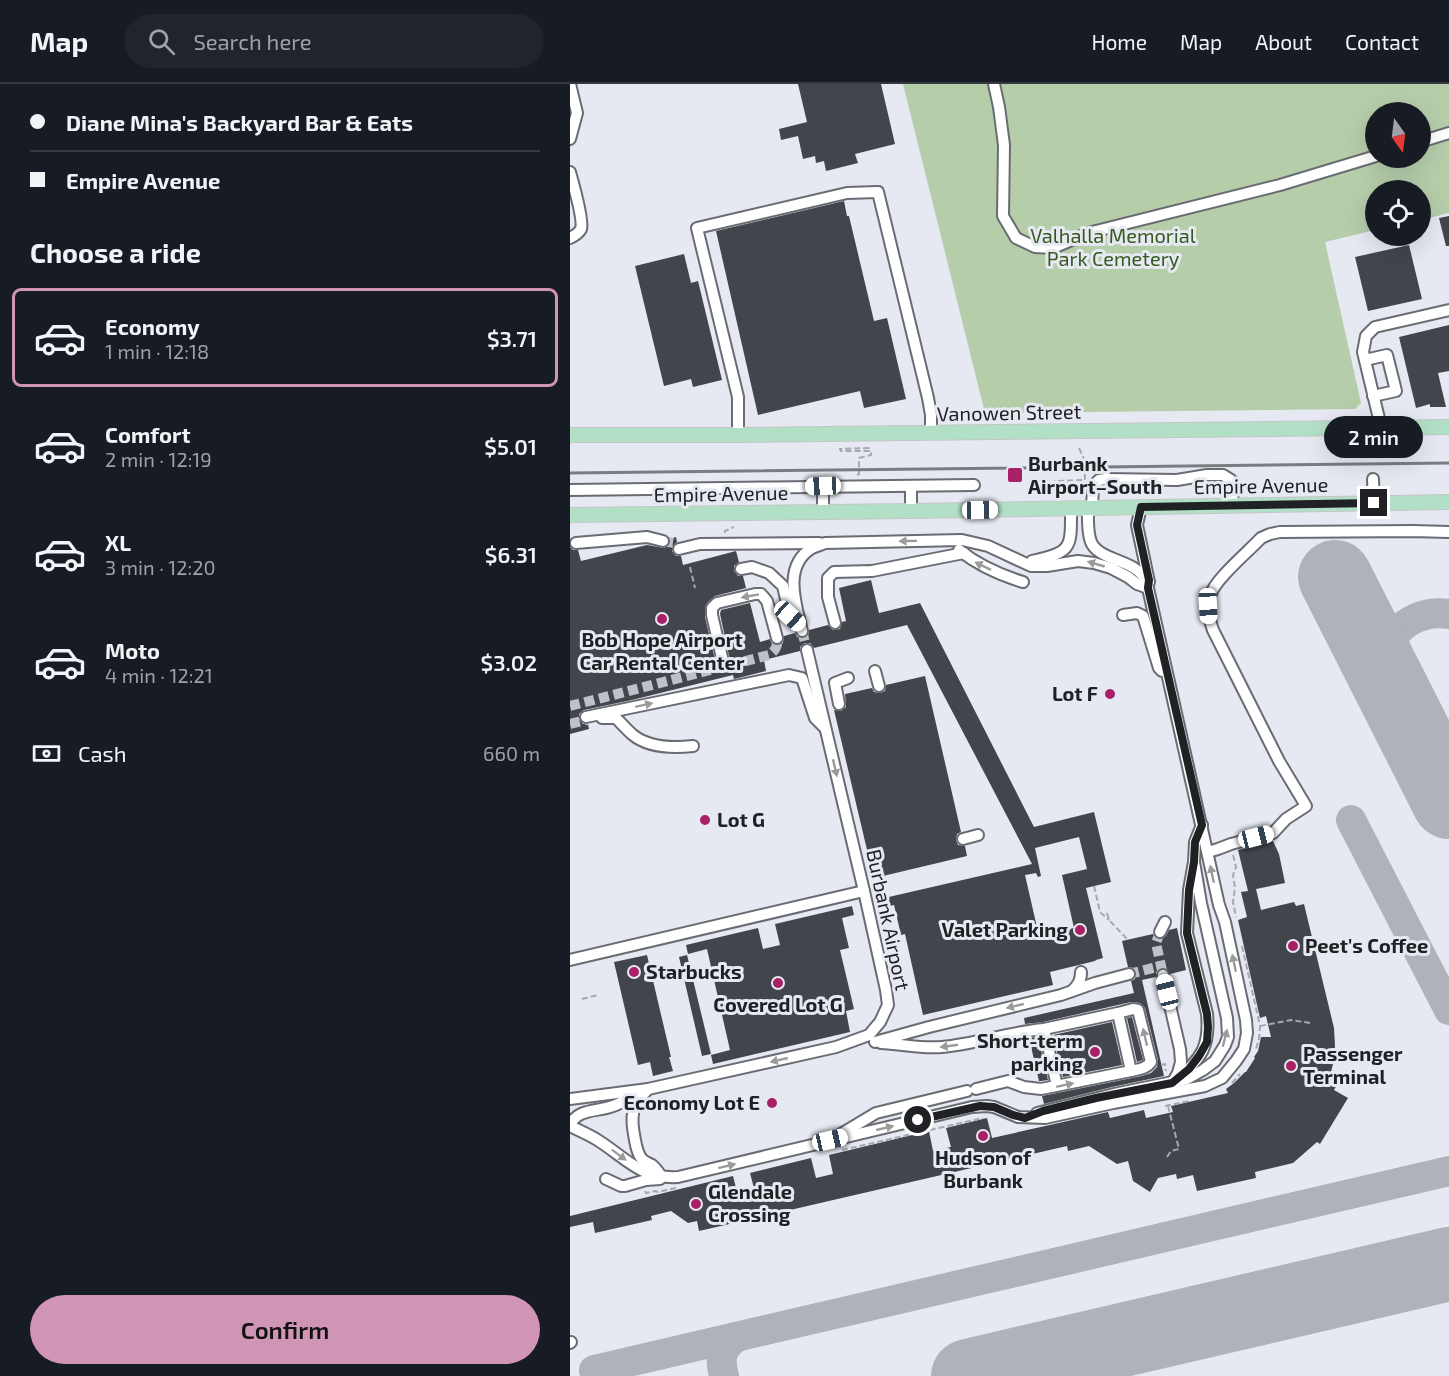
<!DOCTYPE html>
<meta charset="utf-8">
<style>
:root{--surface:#171b24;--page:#20242c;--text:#f1f3f6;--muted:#9ea1a6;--line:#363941;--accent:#d094b5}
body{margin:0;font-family:"Exo 2",sans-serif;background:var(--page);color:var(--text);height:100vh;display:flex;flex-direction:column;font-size:22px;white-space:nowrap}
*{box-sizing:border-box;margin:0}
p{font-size:20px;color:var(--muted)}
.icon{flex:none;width:33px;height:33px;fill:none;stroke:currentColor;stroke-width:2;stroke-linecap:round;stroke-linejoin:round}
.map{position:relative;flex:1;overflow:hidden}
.side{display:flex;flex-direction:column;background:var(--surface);width:570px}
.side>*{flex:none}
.top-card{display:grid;align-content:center;height:132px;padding:0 30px;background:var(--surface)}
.needle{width:39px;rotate:166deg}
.buttons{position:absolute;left:795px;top:18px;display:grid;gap:12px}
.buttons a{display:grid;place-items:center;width:66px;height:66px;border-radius:50%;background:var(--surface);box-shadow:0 6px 24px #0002;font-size:30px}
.end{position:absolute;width:27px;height:27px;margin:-14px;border:8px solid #202124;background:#fff;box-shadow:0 0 0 3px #fff}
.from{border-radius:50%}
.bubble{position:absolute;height:42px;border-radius:21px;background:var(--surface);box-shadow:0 6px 24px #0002;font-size:20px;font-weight:600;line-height:42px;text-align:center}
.car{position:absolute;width:18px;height:36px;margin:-18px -9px;border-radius:8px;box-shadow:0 0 4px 2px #0007;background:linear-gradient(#fff 24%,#345 0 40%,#fff 0 76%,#345 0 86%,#fff 0)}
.top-card b{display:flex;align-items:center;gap:21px;height:57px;font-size:22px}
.top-card b+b{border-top:2px solid var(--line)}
.top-card i{width:15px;height:15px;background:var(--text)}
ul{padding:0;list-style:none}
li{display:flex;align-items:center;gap:18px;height:99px;margin:0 12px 9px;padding:0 18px;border:3px solid transparent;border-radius:9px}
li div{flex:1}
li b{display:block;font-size:22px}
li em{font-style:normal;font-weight:600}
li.selected{border-color:var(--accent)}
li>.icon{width:54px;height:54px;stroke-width:1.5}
h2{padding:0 30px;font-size:27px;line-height:72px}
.pay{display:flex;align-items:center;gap:15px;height:66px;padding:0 30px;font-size:22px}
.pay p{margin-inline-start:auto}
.button{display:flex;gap:12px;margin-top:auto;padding:12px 30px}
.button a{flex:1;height:69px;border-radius:36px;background:var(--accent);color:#111;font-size:24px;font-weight:600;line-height:69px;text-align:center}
header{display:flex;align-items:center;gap:36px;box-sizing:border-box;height:84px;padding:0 30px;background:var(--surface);border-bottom:2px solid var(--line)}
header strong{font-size:28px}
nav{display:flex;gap:33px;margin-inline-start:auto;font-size:21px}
.search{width:420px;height:54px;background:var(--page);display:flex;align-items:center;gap:15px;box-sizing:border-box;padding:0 21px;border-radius:33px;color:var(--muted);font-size:22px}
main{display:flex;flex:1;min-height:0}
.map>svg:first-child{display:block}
.green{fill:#b6cdaa;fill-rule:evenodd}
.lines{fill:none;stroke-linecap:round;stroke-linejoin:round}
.taxiway{stroke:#b0b2ba;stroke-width:30}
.runway{stroke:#b0b2ba;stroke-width:74}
.building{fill:#43454c;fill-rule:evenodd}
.minor-tunnel{stroke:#bec1c8;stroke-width:10;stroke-dasharray:10 5;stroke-linecap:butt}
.minor-casing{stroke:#696c73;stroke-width:14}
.major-casing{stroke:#c5c5c6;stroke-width:16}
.path{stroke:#a6a8af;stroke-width:2;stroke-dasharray:6 3;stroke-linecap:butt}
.minor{stroke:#fff;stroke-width:10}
.major{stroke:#b2e0c6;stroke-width:14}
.rail{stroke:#7a7c82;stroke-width:3}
.oneway{fill:#9b9b9c}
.route{stroke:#202124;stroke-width:8}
.poi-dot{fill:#a82066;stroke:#e6e9f1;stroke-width:2}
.labels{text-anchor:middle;stroke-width:6;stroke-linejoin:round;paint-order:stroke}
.park-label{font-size:20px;fill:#36591f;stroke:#e6e9f1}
.street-label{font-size:20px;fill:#202124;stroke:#e6e9f1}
.poi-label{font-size:20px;font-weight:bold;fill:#202124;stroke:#e6e9f1;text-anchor:start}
</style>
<header>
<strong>Map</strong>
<div class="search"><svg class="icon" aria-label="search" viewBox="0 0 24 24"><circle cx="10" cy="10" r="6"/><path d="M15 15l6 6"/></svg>Search here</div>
<nav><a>Home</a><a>Map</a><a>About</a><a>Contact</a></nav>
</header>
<main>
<section class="side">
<div class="top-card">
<b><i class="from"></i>Diane Mina's Backyard Bar &amp; Eats</b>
<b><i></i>Empire Avenue</b>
</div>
<h2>Choose a ride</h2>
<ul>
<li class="selected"><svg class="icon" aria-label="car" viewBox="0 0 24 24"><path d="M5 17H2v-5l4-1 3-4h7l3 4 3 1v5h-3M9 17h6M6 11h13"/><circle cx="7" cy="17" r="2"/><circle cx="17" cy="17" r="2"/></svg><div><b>Economy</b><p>1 min · 12:18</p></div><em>$3.71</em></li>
<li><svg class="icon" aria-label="car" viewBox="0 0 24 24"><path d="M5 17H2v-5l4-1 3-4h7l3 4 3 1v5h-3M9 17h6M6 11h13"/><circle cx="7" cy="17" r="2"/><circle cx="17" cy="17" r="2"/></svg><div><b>Comfort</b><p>2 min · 12:19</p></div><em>$5.01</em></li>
<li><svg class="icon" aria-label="car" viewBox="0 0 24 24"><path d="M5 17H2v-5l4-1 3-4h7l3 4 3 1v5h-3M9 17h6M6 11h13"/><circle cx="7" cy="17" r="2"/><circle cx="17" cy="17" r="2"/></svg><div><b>XL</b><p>3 min · 12:20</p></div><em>$6.31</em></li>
<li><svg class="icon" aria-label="car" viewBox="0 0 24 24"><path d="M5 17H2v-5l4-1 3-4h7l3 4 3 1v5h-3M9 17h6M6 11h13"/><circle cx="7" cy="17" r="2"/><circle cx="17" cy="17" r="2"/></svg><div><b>Moto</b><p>4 min · 12:21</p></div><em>$3.02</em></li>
</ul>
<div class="pay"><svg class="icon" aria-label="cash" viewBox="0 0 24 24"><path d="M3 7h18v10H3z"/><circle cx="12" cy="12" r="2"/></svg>Cash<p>660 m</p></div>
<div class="button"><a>Confirm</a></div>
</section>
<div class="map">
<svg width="879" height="1292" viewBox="0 0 879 1292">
<rect width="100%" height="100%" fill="#e6e9f1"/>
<path class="green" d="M333 0H879V129L851 136 850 106H806L805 146 755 158 791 319 785 325 415 329ZM806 28H850V74H806Z"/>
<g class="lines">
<g class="taxiway">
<path d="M817 597C817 588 815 577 817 569 823 540 852 526 879 530"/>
<polyline points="781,736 879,926"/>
<polyline points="828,1192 851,1193 879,1201"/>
<polyline points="24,1286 879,1087"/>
<path d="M154 1292C149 1274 151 1264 167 1253"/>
<polyline points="400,1292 401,1291"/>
<polyline points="534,1292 548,1278 575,1259 614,1242"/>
</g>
<g class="runway">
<polyline points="765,493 879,718"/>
<polyline points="398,1292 879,1180"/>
</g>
</g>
<g class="building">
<polygon points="228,0 311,0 325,60 285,70 288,79 256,87 254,77 246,79 245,72 233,75 228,52 211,56 209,45 237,38"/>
<polygon points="274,117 277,132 279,132 304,237 317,234 336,315 294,324 290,307 188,331 146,147"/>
<polygon points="879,132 879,162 876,162 869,134"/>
<polygon points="839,161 852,215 798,227 785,173"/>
<polygon points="114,170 121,199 128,197 152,296 123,303 121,295 94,302 65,182"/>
<polygon points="879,241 879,287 868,289 876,323 860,323 860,320 846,324 829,253"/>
<path d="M106 453 107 458 102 462V467L106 472H111L113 481 166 467 169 478 164 482V487L168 492H173L176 504 145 512 137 519 135 524V533L147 584 149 588 152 589 160 587 161 581 150 530 151 526 180 519 190 558 200 555 202 560 208 561 213 559 214 552 225 549 227 553 233 554 238 552 239 546 258 541 263 546 270 545 272 538 276 537 269 504 301 496 309 529 350 519 464 743 524 728 541 798 516 804 533 874 526 876 525 877 480 888 483 901 353 931 335 850 331 851 324 821 312 824 310 815 462 780 337 541 244 564 240 559H235L230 563V567L194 576 196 587 164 595 163 591 62 616 14 626 9 630V635L13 640H18L19 645 0 650V463L3 466H8L11 477 77 461 94 464 99 462 100 455ZM509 753 517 785 492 791 504 844 469 852 455 791 466 789 468 793 471 792 465 764Z"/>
<polygon points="355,592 391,748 387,750 386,756 388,761 395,762 397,772 313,792 311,785 302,787 264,626 271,627 276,623 275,610 302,604 304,608 310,609 315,607 316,601"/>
<polygon points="703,757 709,770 715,799 686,805 691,826 724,818 726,822 734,820 764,944 765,962 764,976 760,992 769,997 764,1006 778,1014 750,1060 747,1058 723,1079 685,1088 686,1094 627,1107 623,1091 607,1095 606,1090 588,1094 580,1108 563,1097 558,1077 547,1080 519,1062 498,1067 497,1062 129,1147 127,1137 118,1139 101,1127 81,1132 82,1136 25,1149 23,1138 0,1143 0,1132 163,1092 168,1112 185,1108 180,1089 241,1074 246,1094 263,1090 259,1071 359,1047 363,1067 381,1063 376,1044 417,1034 422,1054 538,1028 540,1034 574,1026 576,1034 603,1028 601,1022 658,1009 656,1005 664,999 675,988 676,988 685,974 684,973 688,967 691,953 701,953 696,932 690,934 668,836 677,833 671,808 678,807 668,766"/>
<polygon points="282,822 284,831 272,834 279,864 270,866 284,925 276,927 280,948 143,980 141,971 160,966 137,865 118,870 116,861 188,844 193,865 210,861 205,840"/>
<polygon points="607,844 616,886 600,890 596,884 591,884 586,888 586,893 572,896 594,992 542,1003 474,1020 472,1012 572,992 581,989 587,983 588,976 575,924 570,919 561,918 473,938 455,940 454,934 564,909 561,897 565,895 566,889 564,884 558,883 552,857 583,850 586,854 591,855 596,852 599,846"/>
<polygon points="77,871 101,973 99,973 103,987 83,992 80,978 68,981 44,878"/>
<polygon points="117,871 141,970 132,972 109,873"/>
<polygon points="562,933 573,976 567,978 557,934"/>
<polygon points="542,938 552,981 493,993 483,951"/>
<polygon points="468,953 478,996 471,997 469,997 459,954"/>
</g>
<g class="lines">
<g class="minor-tunnel">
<polyline points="93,457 108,460"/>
<polyline points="232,547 237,566"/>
<path d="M0 622 199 571C206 566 208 562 207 554"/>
<polyline points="0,640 17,636"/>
<polyline points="590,848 586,859 593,891"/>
<polyline points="559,890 591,882"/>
</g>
<defs>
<g id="minor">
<polyline points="424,0 429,23 434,61 433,132 446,154 465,163 483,164 518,149 710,101 806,72"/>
<polyline points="0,55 7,29 0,0"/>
<polyline points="850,58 879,49"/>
<path d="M0 88C3 99 14 136 11 145 9 149 4 152 0 154"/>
<polyline points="795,276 817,271 826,307 803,312"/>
<polyline points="811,343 793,268 796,252 805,243 879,226"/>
<polyline points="168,351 168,313 127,144 277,109 308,108 358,314 361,331 361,349"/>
<polyline points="803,395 804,419"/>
<polyline points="253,403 253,428"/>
<path d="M0 406C135 405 269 402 404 401"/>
<polyline points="571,423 567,441 579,498"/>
<polyline points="522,424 523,402 529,396 535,395 607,396 637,391 653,391 661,396 663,402 662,421"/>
<polyline points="341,427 341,402"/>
<polyline points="6,459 77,453 93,457"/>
<polyline points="109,465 130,460 249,459"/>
<path d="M389 466C408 481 430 491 453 498"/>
<path d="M462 477C503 468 501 464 501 424"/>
<polyline points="171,485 182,483 199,489 213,502 220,532 230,541"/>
<polyline points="553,531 567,529 573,532 589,584 592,587"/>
<polyline points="265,539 258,513 258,494 264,488 302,487 394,469"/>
<path d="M232 547C226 521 212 482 242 464 246 462 251 461 255 459L392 456 418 462 461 482H477L508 477 524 479 541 484 558 493 567 500 578 504"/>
<polyline points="154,582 142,531 142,524 147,519 185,510 191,510 197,517 207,554"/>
<polyline points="305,587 309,602"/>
<polyline points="269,620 265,599 278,594"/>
<polyline points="16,633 219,591 232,594 245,634 255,644"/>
<path d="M32 634H46C51 639 57 646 63 651 79 664 104 664 123 662"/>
<polyline points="393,755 408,751"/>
<path d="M638 768 648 765 661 760 703 749 716 735 736 722 709 677 643 546C639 535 637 524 640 512 645 495 678 468 691 454L700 450 710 448 842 447 879 448"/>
<polyline points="590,848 595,838"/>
<polyline points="0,876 294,807"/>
<polyline points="593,891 610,965 611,978 608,989 604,996"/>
<path d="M502 907C508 901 511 897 511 888"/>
<path d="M548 929 563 925 568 926 581 978C576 985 569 985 561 987"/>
<polyline points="305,958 359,943 491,911 525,899 559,890"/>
<path d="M311 959C331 960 352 965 372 963 406 960 439 948 474 945"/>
<path d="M607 995C632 975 640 961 637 930L617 849 619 806 624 778 625 758 632 741"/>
<path d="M78 1005C61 1023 60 1032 65 1056 66 1062 67 1068 71 1074 74 1078 78 1079 82 1081 86 1084 89 1089 91 1092"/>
<polyline points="406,1005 438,997 454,1003 471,1005 561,987 548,929 474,945 487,1002"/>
<polyline points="0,1015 78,1005 266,963 299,951 310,938 318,921 316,906 294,807 237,566"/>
<polyline points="467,1029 544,1010 617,995 633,986 645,977 655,961 658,953 657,934 631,819 624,778"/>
<path d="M0 1041C8 1024 28 1028 43 1022 52 1019 61 1013 69 1009"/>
<path d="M0 1042C10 1047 20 1051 29 1057 57 1075 71 1095 108 1093L402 1023 417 1022 424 1023 448 1033 475 1034 543 1019 635 1002 652 994 666 977 674 965 677 949 676 936 655 838 649 821 578 504C577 501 577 498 575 495 564 475 529 477 521 458 517 448 518 435 518 424"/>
<polyline points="271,1050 306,1029 397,1007"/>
<polyline points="36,1095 51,1102 55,1102 76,1096 90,1095"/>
<polyline points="0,1259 1,1258"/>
</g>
<g id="major">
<polyline points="0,351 168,351 879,343"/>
<polyline points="0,431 341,427 879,418"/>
</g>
</defs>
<use href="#minor" class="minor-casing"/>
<use href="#major" class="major-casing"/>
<g class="path">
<polyline points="509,364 514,375 515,396 485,397 485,399 504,400 504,408 513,409"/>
<polyline points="287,391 289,390 289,374 301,371 301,367 271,367 270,365 299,364 299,363 298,362"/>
<polyline points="626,404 649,409 653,408"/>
<polyline points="533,408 566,407"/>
<polyline points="155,449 155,447 164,443"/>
<polyline points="120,483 125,504"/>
<polyline points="663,771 666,783 663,791 665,804 663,818 666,833"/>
<polyline points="524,802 530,828 539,836"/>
<polyline points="537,829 539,836 558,856"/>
<polyline points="672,862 690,942 689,955 686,965"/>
<polyline points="12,915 28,911"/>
<polyline points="690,942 721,936 740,939"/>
<polyline points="591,981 595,980 596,987"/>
<polyline points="662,999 670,990"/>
<polyline points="595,1022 619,1017"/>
<polyline points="272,1066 413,1034"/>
<polyline points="597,1073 601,1067 609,1065 598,1022"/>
<polyline points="75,1107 76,1109 85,1107 88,1108 106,1104"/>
</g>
<use href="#minor" class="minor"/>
<use href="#major" class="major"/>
<polyline class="rail" points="0,389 879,379"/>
</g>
<defs><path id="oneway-solid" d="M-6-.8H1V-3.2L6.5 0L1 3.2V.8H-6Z" transform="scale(1.5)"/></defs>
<g class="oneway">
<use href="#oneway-solid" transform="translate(338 457) rotate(179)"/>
<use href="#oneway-solid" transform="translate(526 480) rotate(-164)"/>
<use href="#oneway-solid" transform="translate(413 482) rotate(-154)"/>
<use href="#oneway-solid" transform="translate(180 512) rotate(170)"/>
<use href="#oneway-solid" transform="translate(74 621) rotate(-12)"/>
<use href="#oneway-solid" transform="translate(265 684) rotate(77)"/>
<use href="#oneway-solid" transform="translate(642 790) rotate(-102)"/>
<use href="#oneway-solid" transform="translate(664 879) rotate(-102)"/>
<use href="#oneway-solid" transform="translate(445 922) rotate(167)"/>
<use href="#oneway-solid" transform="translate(575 953) rotate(-103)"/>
<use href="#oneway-solid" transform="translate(655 954) rotate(-76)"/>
<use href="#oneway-solid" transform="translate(379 962) rotate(172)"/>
<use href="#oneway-solid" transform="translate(209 976) rotate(167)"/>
<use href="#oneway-solid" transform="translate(495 1001) rotate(-12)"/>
<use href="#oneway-solid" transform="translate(315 1044) rotate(-13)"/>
<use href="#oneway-solid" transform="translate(49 1071) rotate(37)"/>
<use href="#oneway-solid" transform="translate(157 1082) rotate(-14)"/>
</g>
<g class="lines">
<polyline class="route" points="348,1036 410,1022 424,1023 443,1031 455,1034 473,1027 526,1014 602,999 619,985 629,972 637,958 638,943 637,930 617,849 619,806 624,778 625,758 632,741 578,504 579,496 567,441 571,423 804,419"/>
</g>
<g class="poi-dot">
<rect x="437" y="383" width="16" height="16" rx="3"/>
<circle cx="92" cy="535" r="6"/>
<circle cx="540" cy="610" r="6"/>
<circle cx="135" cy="736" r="6"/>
<circle cx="510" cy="846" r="6"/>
<circle cx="723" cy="862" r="6"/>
<circle cx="64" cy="888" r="6"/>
<circle cx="208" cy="899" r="6"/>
<circle cx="525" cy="968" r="6"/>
<circle cx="721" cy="982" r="6"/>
<circle cx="202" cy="1019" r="6"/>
<circle cx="413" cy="1052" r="6"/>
<circle cx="126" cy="1120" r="6"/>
</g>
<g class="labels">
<g class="park-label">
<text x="543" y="159">Valhalla Memorial<tspan x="543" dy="23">Park Cemetery</tspan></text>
</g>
<g class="street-label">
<text transform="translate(439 329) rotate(-1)" y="7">Vanowen Street</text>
<text transform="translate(691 402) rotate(-1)" y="7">Empire Avenue</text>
<text transform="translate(151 410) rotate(-1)" y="7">Empire Avenue</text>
<text transform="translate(318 836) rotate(78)" y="7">Burbank Airport</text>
</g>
<g class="poi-label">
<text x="458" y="387">Burbank<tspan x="458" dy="23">Airport–South</tspan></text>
<text x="92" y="563" text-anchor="middle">Bob Hope Airport<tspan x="92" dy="23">Car Rental Center</tspan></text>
<text x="528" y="617" text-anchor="end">Lot F</text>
<text x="147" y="743">Lot G</text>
<text x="498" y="853" text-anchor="end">Valet Parking</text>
<text x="735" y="869">Peet's Coffee</text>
<text x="76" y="895">Starbucks</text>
<text x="208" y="928" text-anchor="middle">Covered Lot G</text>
<text x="513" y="964" text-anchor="end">Short-term<tspan x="513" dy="23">parking</tspan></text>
<text x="733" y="977">Passenger<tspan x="733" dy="23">Terminal</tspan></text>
<text x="190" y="1026" text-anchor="end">Economy Lot E</text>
<text x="413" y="1081" text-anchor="middle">Hudson of<tspan x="413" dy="23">Burbank</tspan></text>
<text x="138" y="1115">Glendale<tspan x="138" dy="23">Crossing</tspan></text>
</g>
</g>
</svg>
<div class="buttons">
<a><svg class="needle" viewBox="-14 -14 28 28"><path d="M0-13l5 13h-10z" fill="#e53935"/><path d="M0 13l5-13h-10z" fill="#9ea1a6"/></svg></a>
<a><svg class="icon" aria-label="locate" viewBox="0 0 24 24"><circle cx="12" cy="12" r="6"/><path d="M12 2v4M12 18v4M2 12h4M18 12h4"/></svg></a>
</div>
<i class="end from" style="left:348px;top:1036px"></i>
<i class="end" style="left:804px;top:419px"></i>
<div class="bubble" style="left:754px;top:332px;width:99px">2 min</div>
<i class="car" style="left:253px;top:402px;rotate:268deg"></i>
<i class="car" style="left:410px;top:426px;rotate:89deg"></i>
<i class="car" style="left:638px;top:522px;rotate:177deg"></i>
<i class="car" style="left:220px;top:532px;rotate:132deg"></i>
<i class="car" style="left:686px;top:753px;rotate:76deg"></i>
<i class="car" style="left:597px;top:908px;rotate:346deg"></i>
<i class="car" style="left:260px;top:1056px;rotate:77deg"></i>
</div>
</main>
